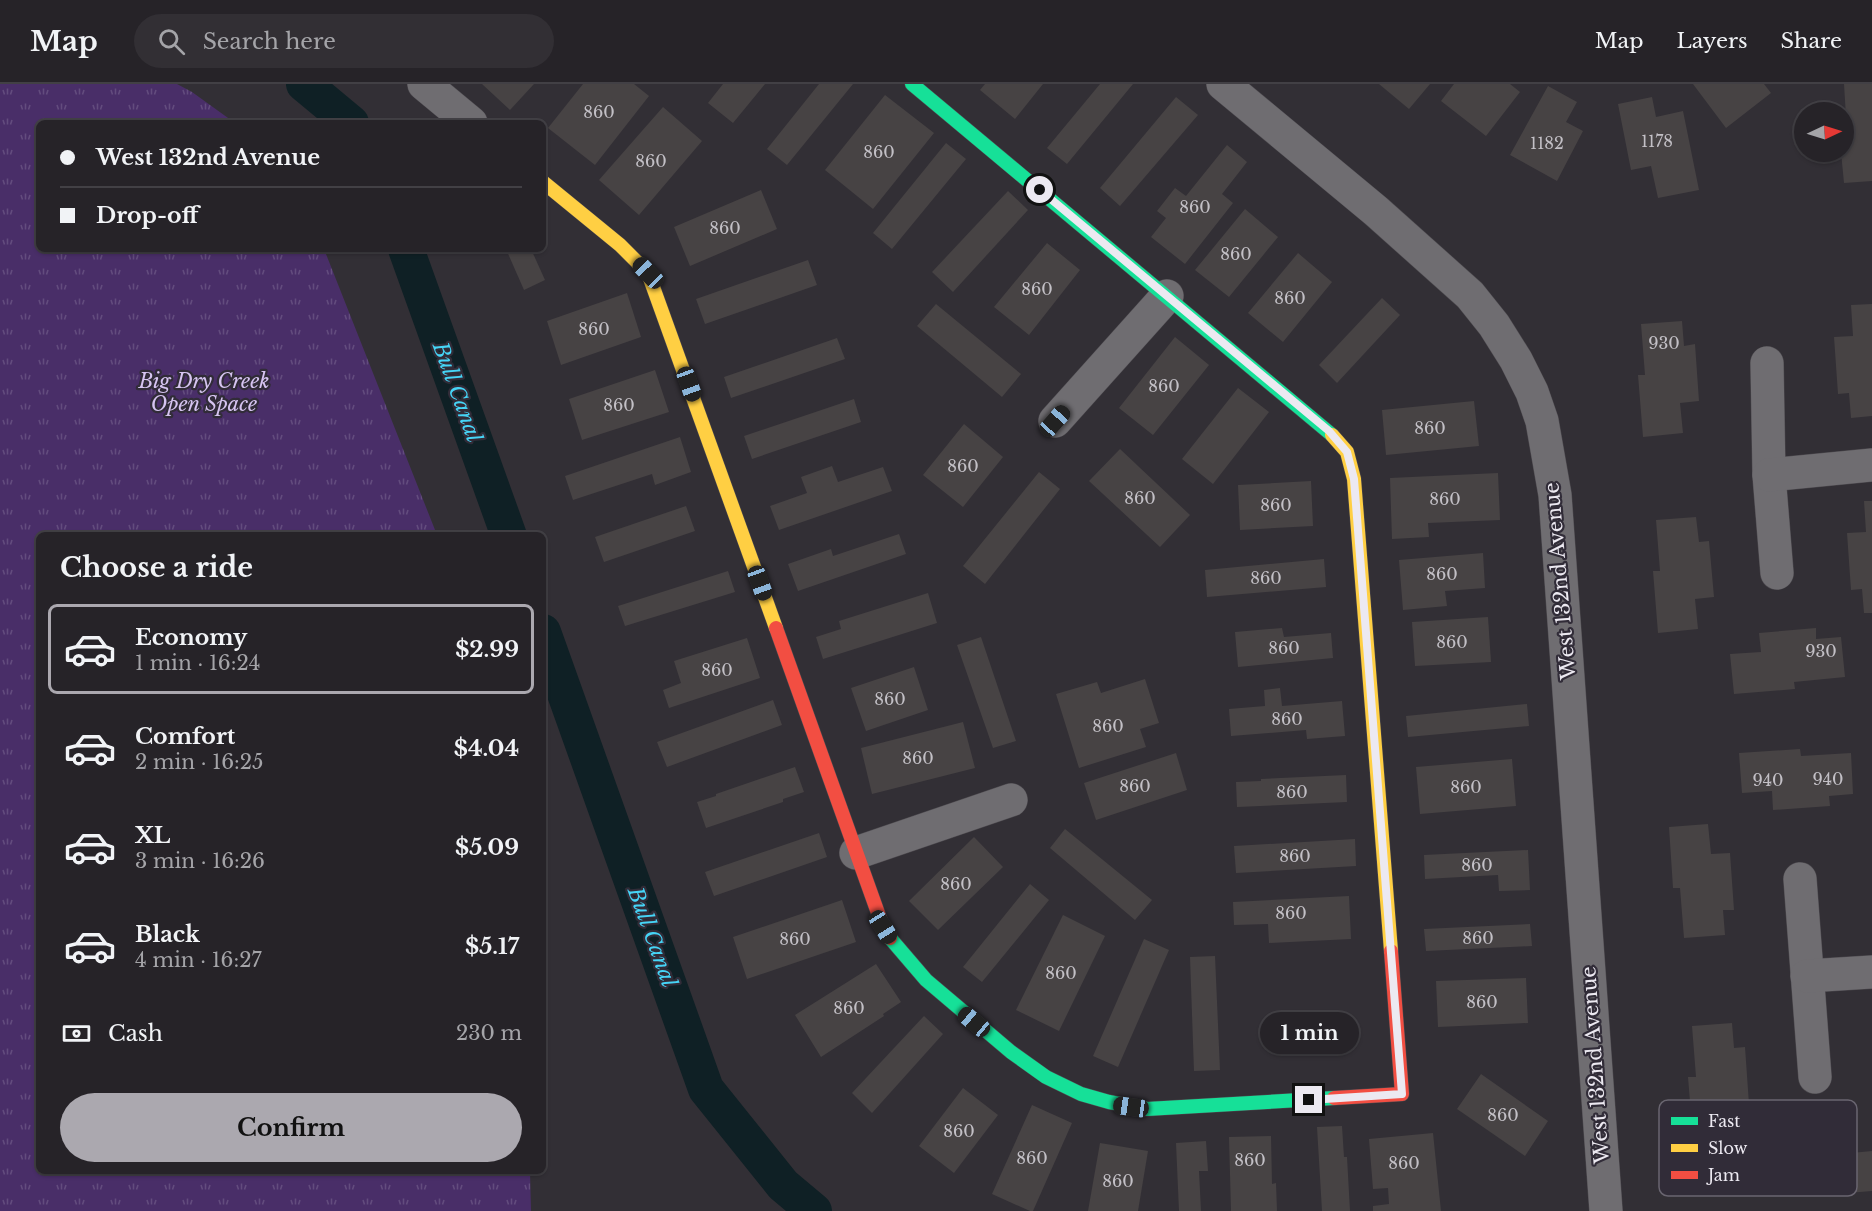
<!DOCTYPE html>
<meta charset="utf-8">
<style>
:root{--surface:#262328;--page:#322f34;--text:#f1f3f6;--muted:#a4a4a8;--line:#424045;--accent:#aba8af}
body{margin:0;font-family:"Libre Baskerville",serif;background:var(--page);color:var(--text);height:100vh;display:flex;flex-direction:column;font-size:22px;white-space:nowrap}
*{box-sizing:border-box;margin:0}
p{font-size:20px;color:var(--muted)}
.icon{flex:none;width:33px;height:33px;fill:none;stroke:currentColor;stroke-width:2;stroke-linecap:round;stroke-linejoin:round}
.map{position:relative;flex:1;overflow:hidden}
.drawer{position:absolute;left:36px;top:448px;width:510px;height:642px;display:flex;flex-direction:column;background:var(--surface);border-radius:9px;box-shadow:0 2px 4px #0004,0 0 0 2px var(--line)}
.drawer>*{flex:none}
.guide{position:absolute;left:36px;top:36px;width:510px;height:132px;border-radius:9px;box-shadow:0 2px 4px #0004,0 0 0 2px var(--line);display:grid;align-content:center;height:132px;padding:0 24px;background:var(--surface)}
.needle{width:39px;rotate:86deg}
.fabs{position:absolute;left:1794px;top:18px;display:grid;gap:12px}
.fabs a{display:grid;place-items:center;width:60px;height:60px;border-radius:50%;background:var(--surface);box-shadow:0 2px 4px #0004,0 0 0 2px var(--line);font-size:30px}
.end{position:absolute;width:27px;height:27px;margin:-14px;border:8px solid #ece9f1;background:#111;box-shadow:0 0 0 3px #111}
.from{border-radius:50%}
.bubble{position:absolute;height:42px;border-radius:21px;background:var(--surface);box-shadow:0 2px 4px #0004,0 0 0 2px var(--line);font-size:20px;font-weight:800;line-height:42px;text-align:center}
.car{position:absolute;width:18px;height:36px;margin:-18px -9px;border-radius:8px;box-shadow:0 0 4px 2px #0007;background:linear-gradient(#222 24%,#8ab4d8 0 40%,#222 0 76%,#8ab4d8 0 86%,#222 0)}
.guide b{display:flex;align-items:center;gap:21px;height:57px;font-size:22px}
.guide b+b{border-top:2px solid var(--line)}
.guide i{width:15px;height:15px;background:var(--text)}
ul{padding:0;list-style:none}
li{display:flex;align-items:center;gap:18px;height:90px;margin:0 12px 9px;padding:0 12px;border:3px solid transparent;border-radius:9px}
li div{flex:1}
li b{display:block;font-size:22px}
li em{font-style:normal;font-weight:800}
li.selected{border-color:var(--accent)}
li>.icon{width:54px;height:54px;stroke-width:1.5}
h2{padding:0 24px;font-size:27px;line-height:72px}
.pay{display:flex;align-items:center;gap:15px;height:66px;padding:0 24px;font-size:22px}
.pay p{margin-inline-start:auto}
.action{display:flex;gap:12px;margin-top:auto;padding:12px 24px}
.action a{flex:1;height:69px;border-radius:36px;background:var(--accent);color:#111;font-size:24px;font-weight:800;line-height:69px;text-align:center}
header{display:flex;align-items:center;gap:36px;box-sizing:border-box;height:84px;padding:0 30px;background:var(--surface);border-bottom:2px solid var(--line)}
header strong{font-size:28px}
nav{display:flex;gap:33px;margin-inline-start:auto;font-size:21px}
.search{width:420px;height:54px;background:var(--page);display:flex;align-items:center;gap:15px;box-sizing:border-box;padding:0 21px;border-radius:33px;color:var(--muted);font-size:22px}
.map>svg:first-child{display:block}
.grass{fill:url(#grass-tufts)}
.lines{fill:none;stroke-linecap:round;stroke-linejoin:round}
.canal{stroke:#0f2025;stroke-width:36}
.building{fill:#474344}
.street-casing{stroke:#4d4a4f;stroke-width:34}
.fast-casing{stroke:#4d4a4f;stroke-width:15}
.slow-casing{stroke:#4d4a4f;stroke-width:15}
.jam-casing{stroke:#4d4a4f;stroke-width:15}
.street{stroke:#6f6d71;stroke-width:33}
.fast{stroke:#16e098;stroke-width:14}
.slow{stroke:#ffcf43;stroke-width:14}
.jam{stroke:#f24e42;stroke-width:14}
.route{stroke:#ece9f1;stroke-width:8}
.labels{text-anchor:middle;stroke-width:4.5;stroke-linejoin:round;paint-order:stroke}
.number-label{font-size:16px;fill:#c3c0c6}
.park-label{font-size:20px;font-style:italic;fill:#d6c4f1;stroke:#312c38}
.street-label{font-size:20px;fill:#ece9f1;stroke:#312c38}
.water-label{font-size:21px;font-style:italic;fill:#46d5f7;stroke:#312c38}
.key{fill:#312c38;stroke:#696570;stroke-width:1.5}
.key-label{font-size:16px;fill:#ece9f1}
</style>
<header>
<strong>Map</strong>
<div class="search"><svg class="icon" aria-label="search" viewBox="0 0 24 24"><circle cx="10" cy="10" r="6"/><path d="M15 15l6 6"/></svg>Search here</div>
<nav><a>Map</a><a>Layers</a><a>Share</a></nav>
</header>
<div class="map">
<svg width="1872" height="1127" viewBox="0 0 1872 1127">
<defs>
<pattern id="grass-tufts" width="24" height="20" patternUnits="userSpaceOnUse" patternTransform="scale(1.5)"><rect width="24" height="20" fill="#492e68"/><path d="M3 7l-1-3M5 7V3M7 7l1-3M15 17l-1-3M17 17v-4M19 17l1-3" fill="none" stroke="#634c7e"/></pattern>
</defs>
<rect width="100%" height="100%" fill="#322f35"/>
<polygon class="grass" points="0,0 177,0 192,8 235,39 39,39 39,165 324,165 437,451 39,452 39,1088 530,1088 531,1127 0,1127"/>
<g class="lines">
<g class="canal">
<polyline points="304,0 351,39"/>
<polyline points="406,165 509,452"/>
<polyline points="543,548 706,1005 783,1101 814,1127"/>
</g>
</g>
<g class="building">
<polygon points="482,0 534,0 510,26"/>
<polygon points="583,0 634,0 649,12 595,81 548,44"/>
<polygon points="723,0 765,0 733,39 708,19"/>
<polygon points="819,0 853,0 787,81 767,65"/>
<polygon points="985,0 1043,0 1015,35 980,6"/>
<polygon points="1100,0 1133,0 1067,80 1047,64"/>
<polygon points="1379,0 1430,0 1409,25"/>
<polygon points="1454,0 1510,0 1520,8 1486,52 1441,17"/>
<polygon points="1693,0 1764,0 1771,9 1726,44"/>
<polygon points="1844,0 1872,0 1872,97 1844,99 1841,68 1844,68 1844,49 1847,49"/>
<polygon points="1548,2 1577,18 1566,38 1583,47 1557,97 1510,71"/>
<polygon points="885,11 934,49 873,125 825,86"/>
<polygon points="1176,13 1198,31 1120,122 1100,104"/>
<polygon points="1652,13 1656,33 1683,27 1699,106 1658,114 1651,82 1631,86 1618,20"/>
<polygon points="663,23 702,57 639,131 599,96"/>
<polygon points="946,59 966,75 892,165 873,149"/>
<polygon points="1227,61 1247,78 1222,110 1233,119 1185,180 1151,153 1166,134 1157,127 1175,104 1186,112"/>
<polygon points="761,106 777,145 690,182 674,143"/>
<polygon points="1008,107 1028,126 953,208 932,188"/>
<polygon points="1245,125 1278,153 1229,213 1195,186"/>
<polygon points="1047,159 1080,186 1029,251 994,223"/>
<polygon points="506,165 531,165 545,196 524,206"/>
<polygon points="1298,169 1332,198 1283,258 1248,229"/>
<polygon points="808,176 817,201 705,240 696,215"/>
<polygon points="627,209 641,253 561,281 547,237"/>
<polygon points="1382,214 1400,231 1337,299 1319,281"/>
<polygon points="936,220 1021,290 1002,313 917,242"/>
<polygon points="1872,220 1872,332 1851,334 1849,309 1838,310 1834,253 1853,252 1851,221"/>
<polygon points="1682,237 1684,262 1695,260 1699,317 1680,319 1683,349 1643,353 1638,291 1645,291 1641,240"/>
<polygon points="1175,253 1209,281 1153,351 1119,324"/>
<polygon points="837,254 845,275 731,314 724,293"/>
<polygon points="655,286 669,328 582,356 569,315"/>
<polygon points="1238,304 1269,328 1213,400 1182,375"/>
<polygon points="854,315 861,338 752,375 744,352"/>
<polygon points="1474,317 1479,362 1386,371 1382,326"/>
<polygon points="964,340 1003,373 963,423 923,391"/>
<polygon points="680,353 691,388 655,401 652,390 573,416 565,392"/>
<polygon points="1120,365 1190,431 1160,463 1089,397"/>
<polygon points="832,382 838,398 883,383 892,407 779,446 770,422 807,409 801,393"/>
<polygon points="1039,388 1060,405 985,500 963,482"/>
<polygon points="1498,389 1500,436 1428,439 1429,453 1392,455 1390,394"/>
<polygon points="1311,397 1313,442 1240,446 1238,401"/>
<polygon points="1864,417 1872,417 1872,529 1864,529 1862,505 1851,506 1847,449 1866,448"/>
<polygon points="686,422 695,447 604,478 595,453"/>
<polygon points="1696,433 1699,458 1709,457 1714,513 1695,515 1698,545 1658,549 1653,487 1660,487 1656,436"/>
<polygon points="899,450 906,470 798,507 788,480 831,465 833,472"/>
<polygon points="1483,469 1485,504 1445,507 1447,522 1403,526 1399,476"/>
<polygon points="1324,475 1326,503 1207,513 1205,486"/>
<polygon points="728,487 735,508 625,542 618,522"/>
<polygon points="928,509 937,539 823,575 816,553 841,545 839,537"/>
<polygon points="1488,533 1491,578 1415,582 1412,538"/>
<polygon points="1282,544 1284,553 1331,549 1333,574 1238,583 1235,548"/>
<polygon points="1816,544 1816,555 1841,553 1845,593 1794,598 1795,605 1734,610 1730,570 1761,568 1759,549"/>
<polygon points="981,553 1016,657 993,664 957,561"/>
<polygon points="747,554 760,594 669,624 663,606 681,599 674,577"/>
<polygon points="914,583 928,626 866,647 851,604"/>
<polygon points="1145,595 1159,639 1140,645 1146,663 1079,684 1056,610 1097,598 1101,609"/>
<polygon points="1280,604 1282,622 1342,617 1345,652 1307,655 1306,646 1231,652 1229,625 1265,622 1264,606"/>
<polygon points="773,616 782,641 667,683 657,658"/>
<polygon points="1527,620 1529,642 1408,653 1406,632"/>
<polygon points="963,638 975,684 872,710 861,664"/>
<polygon points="1800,665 1801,672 1851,669 1853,710 1829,712 1830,722 1773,726 1772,707 1742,709 1739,669"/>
<polygon points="1176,669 1187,706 1096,736 1084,699"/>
<polygon points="1512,675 1516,722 1420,730 1416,683"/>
<polygon points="795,683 804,708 783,715 783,718 706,744 697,718 716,712 716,710"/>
<polygon points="1346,691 1347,718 1237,723 1236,698 1261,697 1261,695"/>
<polygon points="1708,740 1711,770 1730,769 1734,826 1723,826 1725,851 1684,854 1680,804 1673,804 1669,743"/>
<polygon points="1065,745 1152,816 1135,836 1050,764"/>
<polygon points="819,749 827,773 714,812 705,788"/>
<polygon points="974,753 1003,783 938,846 909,817"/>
<polygon points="1355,755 1356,782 1236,789 1234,762"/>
<polygon points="1528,766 1530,806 1499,807 1498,791 1425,795 1424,771"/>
<polygon points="1030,800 1049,816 982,898 963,883"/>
<polygon points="1349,812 1351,855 1269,859 1268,840 1234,841 1233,818"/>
<polygon points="842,816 856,858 747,895 733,853"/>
<polygon points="1063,831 1105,852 1059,947 1016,926"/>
<polygon points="1530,840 1532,862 1426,867 1424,845"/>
<polygon points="1144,855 1169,866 1118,983 1093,972"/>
<polygon points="1215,872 1220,986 1194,987 1190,873"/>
<polygon points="876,880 901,918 883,930 884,932 821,973 795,931"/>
<polygon points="1526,894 1528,939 1438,943 1436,897"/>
<polygon points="924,932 943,950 872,1029 852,1009"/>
<polygon points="1732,939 1734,964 1745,963 1749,1020 1731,1021 1733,1052 1693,1055 1688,993 1696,993 1692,942"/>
<polygon points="1481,990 1548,1037 1525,1072 1457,1025"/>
<polygon points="963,1004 998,1031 954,1089 919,1062"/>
<polygon points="1032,1021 1072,1039 1033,1127 1030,1127 992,1110"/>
<polygon points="1342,1042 1344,1073 1347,1073 1350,1127 1322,1127 1317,1043"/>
<polygon points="1433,1049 1441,1127 1373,1127 1373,1122 1389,1120 1388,1104 1373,1105 1369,1055"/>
<polygon points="1849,1050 1851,1069 1872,1067 1872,1107 1823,1111 1823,1104 1773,1108 1769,1067 1794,1065 1793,1054"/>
<polygon points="1271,1052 1272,1100 1276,1099 1277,1127 1231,1127 1229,1053"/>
<polygon points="1206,1057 1208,1087 1199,1087 1201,1127 1179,1127 1176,1059"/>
<polygon points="1100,1059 1148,1067 1138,1127 1088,1127"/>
</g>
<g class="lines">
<defs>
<g id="street">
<polyline points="424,0 471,39"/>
<polyline points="1223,0 1376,127 1470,211 1494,241 1516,276 1532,308 1542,337 1555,411 1606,1127"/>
<polyline points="1767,279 1769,391 1777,489"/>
<polyline points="1055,337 1167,212"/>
<polyline points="1769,391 1872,381"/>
<polyline points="856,769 1011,716"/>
<polyline points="1800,795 1815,993"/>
<polyline points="1807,892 1872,888"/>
</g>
<g id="fast">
<polyline points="912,0 1332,351"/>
<polyline points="890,854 926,896 1011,968 1046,993 1081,1010 1109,1018 1147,1025 1334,1014"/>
</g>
<g id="slow">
<polyline points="543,98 620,161 648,189 776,544"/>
<polyline points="1332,351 1347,368 1354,395 1391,867"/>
</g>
<g id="jam">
<polyline points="776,544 883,843 890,854"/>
<polyline points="1334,1014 1402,1010 1391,867"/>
</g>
</defs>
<use href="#street" class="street-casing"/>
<use href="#fast" class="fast-casing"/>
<use href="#slow" class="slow-casing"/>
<use href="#jam" class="jam-casing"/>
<use href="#street" class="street"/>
<use href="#fast" class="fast"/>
<use href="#slow" class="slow"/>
<use href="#jam" class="jam"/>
</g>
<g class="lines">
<polyline class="route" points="1040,106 1329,347 1347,368 1354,395 1402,1010 1309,1016"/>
</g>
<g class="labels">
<g class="number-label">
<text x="599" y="34">860</text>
<text x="1657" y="63">1178</text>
<text x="1547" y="65">1182</text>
<text x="879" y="74">860</text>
<text x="651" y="83">860</text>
<text x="1195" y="129">860</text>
<text x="725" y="150">860</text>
<text x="1236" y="176">860</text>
<text x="1037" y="211">860</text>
<text x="1290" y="220">860</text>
<text x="594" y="251">860</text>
<text x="1664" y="265">930</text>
<text x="1164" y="308">860</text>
<text x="619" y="327">860</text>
<text x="1430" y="350">860</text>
<text x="963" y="388">860</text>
<text x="1140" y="420">860</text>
<text x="1445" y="421">860</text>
<text x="1276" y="427">860</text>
<text x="1442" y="496">860</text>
<text x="1266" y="500">860</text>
<text x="1452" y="564">860</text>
<text x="1284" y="570">860</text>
<text x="1821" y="573">930</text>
<text x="717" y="592">860</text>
<text x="890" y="621">860</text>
<text x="1287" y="641">860</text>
<text x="1108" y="648">860</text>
<text x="918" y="680">860</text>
<text x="1828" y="701">940</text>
<text x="1768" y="702">940</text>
<text x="1135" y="708">860</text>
<text x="1466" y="709">860</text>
<text x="1292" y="714">860</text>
<text x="1295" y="778">860</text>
<text x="1477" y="787">860</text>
<text x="956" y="806">860</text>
<text x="1291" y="835">860</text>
<text x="1478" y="860">860</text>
<text x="795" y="861">860</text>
<text x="1061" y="895">860</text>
<text x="1482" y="924">860</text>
<text x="849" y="930">860</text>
<text x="1503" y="1037">860</text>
<text x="959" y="1053">860</text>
<text x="1032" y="1080">860</text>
<text x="1250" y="1082">860</text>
<text x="1404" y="1085">860</text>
<text x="1118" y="1103">860</text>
</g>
<g class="park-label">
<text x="204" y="304">Big Dry Creek<tspan x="204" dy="23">Open Space</tspan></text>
</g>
<g class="street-label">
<text transform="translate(1560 497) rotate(-95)" y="7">West 132nd Avenue</text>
<text transform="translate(1595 981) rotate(-94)" y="7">West 132nd Avenue</text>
</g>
<g class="water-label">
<text transform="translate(457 308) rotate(70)" y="7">Bull Canal</text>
<text transform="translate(652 853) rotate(70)" y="7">Bull Canal</text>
</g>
</g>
<rect x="1659" y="1016" width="198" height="96" rx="9" class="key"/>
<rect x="1671" y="1033" width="27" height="8" fill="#16e098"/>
<rect x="1671" y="1060" width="27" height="8" fill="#ffcf43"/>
<rect x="1671" y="1087" width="27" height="8" fill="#f24e42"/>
<g class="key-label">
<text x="1708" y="1043">Fast</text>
<text x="1708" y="1070">Slow</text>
<text x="1708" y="1097">Jam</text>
</g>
</svg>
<div class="fabs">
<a><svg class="needle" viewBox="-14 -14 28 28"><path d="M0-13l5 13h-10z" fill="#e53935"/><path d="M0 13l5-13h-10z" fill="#a4a4a8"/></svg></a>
</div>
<i class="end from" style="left:1040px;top:106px"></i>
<i class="end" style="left:1309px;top:1016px"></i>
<div class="bubble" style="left:1260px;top:928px;width:99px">1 min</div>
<i class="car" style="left:648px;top:189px;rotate:316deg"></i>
<i class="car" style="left:689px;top:300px;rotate:160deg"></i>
<i class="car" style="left:1055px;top:337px;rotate:42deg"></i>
<i class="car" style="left:760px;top:499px;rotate:160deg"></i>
<i class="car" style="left:883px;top:843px;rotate:148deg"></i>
<i class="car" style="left:974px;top:938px;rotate:310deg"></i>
<i class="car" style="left:1131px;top:1023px;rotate:278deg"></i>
<div class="guide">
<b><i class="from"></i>West 132nd Avenue</b>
<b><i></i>Drop-off</b>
</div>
<section class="drawer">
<h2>Choose a ride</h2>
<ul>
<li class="selected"><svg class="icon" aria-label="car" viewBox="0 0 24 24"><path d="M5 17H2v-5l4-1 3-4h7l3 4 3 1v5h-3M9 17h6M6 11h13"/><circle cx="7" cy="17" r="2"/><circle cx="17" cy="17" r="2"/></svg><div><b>Economy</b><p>1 min · 16:24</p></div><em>$2.99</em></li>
<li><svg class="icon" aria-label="car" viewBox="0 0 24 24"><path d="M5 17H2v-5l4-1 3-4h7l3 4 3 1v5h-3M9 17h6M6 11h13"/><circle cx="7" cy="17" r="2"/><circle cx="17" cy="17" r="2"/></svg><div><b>Comfort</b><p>2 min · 16:25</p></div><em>$4.04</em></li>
<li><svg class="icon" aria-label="car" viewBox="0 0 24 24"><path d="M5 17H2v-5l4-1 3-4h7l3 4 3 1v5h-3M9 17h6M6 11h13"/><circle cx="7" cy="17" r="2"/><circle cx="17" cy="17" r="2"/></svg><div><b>XL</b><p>3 min · 16:26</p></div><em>$5.09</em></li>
<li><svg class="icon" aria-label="car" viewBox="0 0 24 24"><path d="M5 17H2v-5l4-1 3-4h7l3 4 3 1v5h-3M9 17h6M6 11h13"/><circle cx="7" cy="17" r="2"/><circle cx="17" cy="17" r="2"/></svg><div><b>Black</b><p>4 min · 16:27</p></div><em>$5.17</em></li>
</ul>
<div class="pay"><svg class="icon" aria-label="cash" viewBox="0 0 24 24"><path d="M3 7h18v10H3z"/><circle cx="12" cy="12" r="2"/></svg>Cash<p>230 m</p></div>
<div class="action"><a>Confirm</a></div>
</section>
</div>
